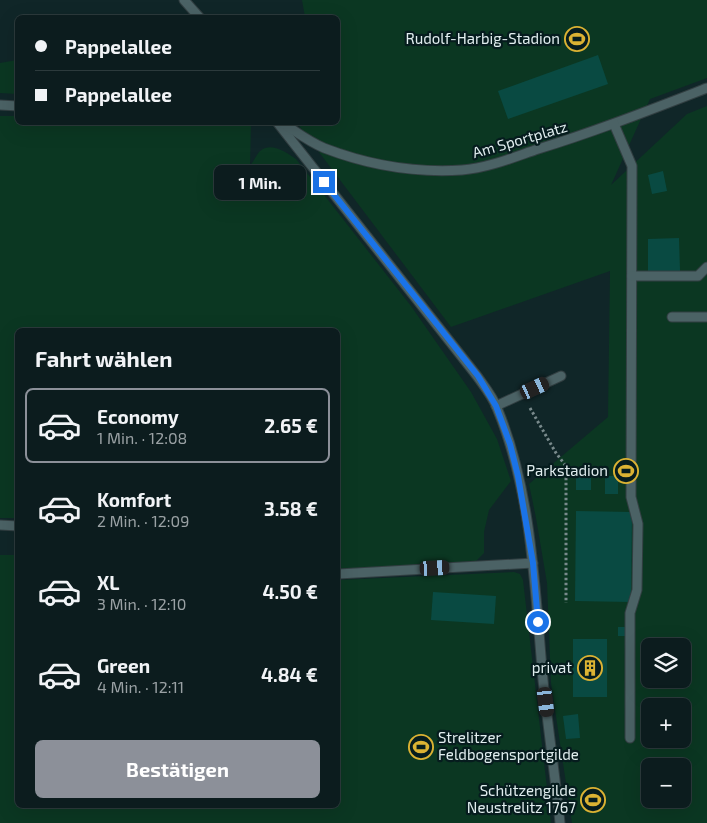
<!DOCTYPE html>
<html lang="de">
<meta charset="utf-8">
<style>
:root{--surface:#0c1c1e;--page:#152527;--text:#f1f3f6;--muted:#9aa1a4;--line:#2c3a3c;--accent:#8c9099}
body{margin:0;font-family:"Exo 2",sans-serif;background:var(--page);color:var(--text);height:100vh;display:flex;flex-direction:column;font-size:19px;white-space:nowrap}
*{box-sizing:border-box;margin:0}
p{font-size:16px;color:var(--muted)}
.icon{flex:none;width:28px;height:28px;fill:none;stroke:currentColor;stroke-width:2;stroke-linecap:round;stroke-linejoin:round}
.map{position:relative;flex:1;overflow:hidden}
.details{position:absolute;left:15px;top:328px;width:325px;height:480px;display:flex;flex-direction:column;background:var(--surface);border-radius:8px;box-shadow:0 5px 20px #0002,0 0 0 1px var(--line)}
.details>*{flex:none}
.guide{position:absolute;left:15px;top:15px;width:325px;height:110px;border-radius:8px;box-shadow:0 5px 20px #0002,0 0 0 1px var(--line);display:grid;align-content:center;height:110px;padding:0 20px;background:var(--surface)}
.tools{position:absolute;left:641px;top:638px;display:grid;gap:10px}
.tools a{display:grid;place-items:center;width:50px;height:50px;border-radius:8px;background:var(--surface);box-shadow:0 5px 20px #0002,0 0 0 1px var(--line);font-size:25px}
.end{position:absolute;width:22px;height:22px;margin:-11px;border:6px solid #1a73e8;background:#fff;box-shadow:0 0 0 2px #fff}
.from{border-radius:50%}
.bubble{position:absolute;height:35px;border-radius:8px;background:var(--surface);box-shadow:0 5px 20px #0002,0 0 0 1px var(--line);font-size:16px;font-weight:700;line-height:35px;text-align:center}
.car{position:absolute;width:15px;height:30px;margin:-15px -8px;border-radius:6px;box-shadow:0 0 4px 1px #0007;background:linear-gradient(#222 24%,#8ab4d8 0 40%,#222 0 76%,#8ab4d8 0 86%,#222 0)}
.guide b{display:flex;align-items:center;gap:18px;height:48px;font-size:19px}
.guide b+b{border-top:1px solid var(--line)}
.guide i{width:12px;height:12px;background:var(--text)}
ul{padding:0;list-style:none}
li{display:flex;align-items:center;gap:15px;height:75px;margin:0 10px 8px;padding:0 10px;border:2px solid transparent;border-radius:8px}
li div{flex:1}
li b{display:block;font-size:19px}
li em{font-style:normal;font-weight:700}
li.selected{border-color:var(--accent)}
li>.icon{width:45px;height:45px;stroke-width:1.5}
h2{padding:0 20px;font-size:22px;line-height:60px}
.cta{display:flex;gap:10px;margin-top:auto;padding:10px 20px}
.cta a{flex:1;height:58px;border-radius:8px;background:var(--accent);color:#fff;font-size:20px;font-weight:700;line-height:58px;text-align:center}
.map>svg:first-child{display:block}
.green{fill:#0b3722;fill-rule:evenodd}
.building{fill:#094a42}
.lines{fill:none;stroke-linecap:round;stroke-linejoin:round}
.service-casing{stroke:#323f42;stroke-width:11}
.path{stroke:#798a8c;stroke-width:3;stroke-dasharray:2.5 2.5;stroke-linecap:butt}
.service{stroke:#4b6265;stroke-width:9}
.route{stroke:#1a73e8;stroke-width:6}
.labels{text-anchor:middle;stroke-width:4.5;stroke-linejoin:round;paint-order:stroke}
.poi-label{font-size:15px;fill:#e1eeef;stroke:#061c1e;text-anchor:end}
.street-label{font-size:15px;fill:#e1eeef;stroke:#061c1e}
</style>
<div class="map">
<svg width="707" height="823" viewBox="0 0 707 823">
<rect width="100%" height="100%" fill="#102628"/>
<g class="green">
<path d="M302 0H707V78L650 99 611 185 687 114 707 106V823H572L551 683 547 583 536 518 529 484 608 417 610 271 451 327 297 123 338 122V18L305 17ZM650 646H682V679H650ZM650 706H682V739H650ZM650 766H682V799H650Z"/>
<polygon points="17,60 17,94 0,93 0,63"/>
<path d="M0 116H17L18 122H199L251 124 250 166C253 162 256 156 259 152 271 141 285 152 296 159L411 306 471 392 497 439 511 481 489 510 484 532V553L476 561 338 569V330H18L17 518H0Z"/>
<polygon points="0,555 17,555 18,805 338,805 338,580 514,572 520,574 523,580 551,823 0,823"/>
</g>
<g class="building">
<polygon points="598,55 608,84 508,119 498,91"/>
<polygon points="663,171 667,191 652,194 648,175"/>
<polygon points="679,238 680,271 648,271 648,239"/>
<polygon points="576,474 591,475 591,490 576,490"/>
<rect x="605" y="476" width="13" height="18"/>
<polygon points="576,511 632,512 631,602 575,601"/>
<polygon points="433,592 496,596 494,624 431,620"/>
<rect x="618" y="627" width="8" height="9"/>
<rect x="573" y="639" width="34" height="58"/>
<polygon points="578,714 580,738 566,739 563,716"/>
</g>
<g class="lines">
<defs>
<g id="service">
<polyline points="184,0 200,18"/>
<polyline points="0,105 18,106"/>
<path d="M277 122 477 376C484 386 493 397 497 408 532 491 535 591 543 680 548 728 555 775 560 823"/>
<path d="M281 122C295 131 309 142 324 148 368 165 415 173 462 170 487 168 512 158 535 150 594 132 650 110 707 88"/>
<polyline points="614,124 632,166 631,497 638,524 637,590 630,613 630,738"/>
<polyline points="632,276 698,276 707,267"/>
<polyline points="672,317 707,317"/>
<polyline points="496,406 561,376"/>
<polyline points="0,525 18,526"/>
<polyline points="338,574 533,563"/>
</g>
</defs>
<use href="#service" class="service-casing"/>
<polyline class="path" points="530,408 556,453 566,466 566,603"/>
<use href="#service" class="service"/>
</g>
<g class="lines">
<polyline class="route" points="324,182 478,376 496,406 510,444 518,476 533,563 538,622"/>
</g>
<defs>
<symbol id="stadium-ring" viewBox="-11 -11 22 22"><circle r="9.5" fill="#061c1e" stroke="#dbb233" stroke-width="1.5"/><path d="M0-5a6.5 5 0 1 0 0 10a6.5 5 0 1 0 0-10ZM-3.5-1.8h7v3.6h-7Z" fill="#dbb233"/></symbol>
<symbol id="building-ring" viewBox="-11 -11 22 22"><circle r="9.5" fill="#061c1e" stroke="#dbb233" stroke-width="1.5"/><path d="M-4-6H4V6H1V3H-1V6H-4ZM-2.5-4.3h1.7v1.8h-1.7ZM.8-4.3h1.7v1.8H.8ZM-2.5-1h1.7V.8h-1.7ZM.8-1h1.7V.8H.8Z" fill="#dbb233"/></symbol>
</defs>
<g fill-rule="evenodd">
<use href="#stadium-ring" x="563" y="25" width="28" height="28"/>
<use href="#stadium-ring" x="612" y="457" width="28" height="28"/>
<use href="#building-ring" x="576" y="654" width="28" height="28"/>
<use href="#stadium-ring" x="407" y="733" width="28" height="28"/>
<use href="#stadium-ring" x="579" y="786" width="28" height="28"/>
</g>
<g class="labels">
<g class="poi-label">
<text x="560" y="44">Rudolf-Harbig-Stadion</text>
<text x="608" y="476">Parkstadion</text>
<text x="572" y="673">privat</text>
<text x="438" y="743" text-anchor="start">Strelitzer<tspan x="438" dy="17">Feldbogensportgilde</tspan></text>
<text x="576" y="796">Schützengilde<tspan x="576" dy="17">Neustrelitz 1767</tspan></text>
</g>
<g class="street-label">
<text transform="translate(520 140) rotate(-16)" y="5">Am Sportplatz</text>
</g>
</g>
</svg>
<div class="tools">
<a><svg class="icon" aria-label="layers" viewBox="0 0 24 24"><path d="M12 4l9 5-9 5-9-5zM3 14l9 5 9-5"/></svg></a>
<a>+</a>
<a>−</a>
</div>
<i class="end from" style="left:538px;top:622px"></i>
<i class="end" style="left:324px;top:182px"></i>
<div class="bubble" style="left:214px;top:165px;width:92px">1 Min.</div>
<i class="car" style="left:535px;top:388px;rotate:65deg"></i>
<i class="car" style="left:435px;top:568px;rotate:87deg"></i>
<i class="car" style="left:546px;top:702px;rotate:173deg"></i>
<div class="guide">
<b><i class="from"></i>Pappelallee</b>
<b><i></i>Pappelallee</b>
</div>
<section class="details">
<h2>Fahrt wählen</h2>
<ul>
<li class="selected"><svg class="icon" aria-label="car" viewBox="0 0 24 24"><path d="M5 17H2v-5l4-1 3-4h7l3 4 3 1v5h-3M9 17h6M6 11h13"/><circle cx="7" cy="17" r="2"/><circle cx="17" cy="17" r="2"/></svg><div><b>Economy</b><p>1 Min. · 12:08</p></div><em>2.65 €</em></li>
<li><svg class="icon" aria-label="car" viewBox="0 0 24 24"><path d="M5 17H2v-5l4-1 3-4h7l3 4 3 1v5h-3M9 17h6M6 11h13"/><circle cx="7" cy="17" r="2"/><circle cx="17" cy="17" r="2"/></svg><div><b>Komfort</b><p>2 Min. · 12:09</p></div><em>3.58 €</em></li>
<li><svg class="icon" aria-label="car" viewBox="0 0 24 24"><path d="M5 17H2v-5l4-1 3-4h7l3 4 3 1v5h-3M9 17h6M6 11h13"/><circle cx="7" cy="17" r="2"/><circle cx="17" cy="17" r="2"/></svg><div><b>XL</b><p>3 Min. · 12:10</p></div><em>4.50 €</em></li>
<li><svg class="icon" aria-label="car" viewBox="0 0 24 24"><path d="M5 17H2v-5l4-1 3-4h7l3 4 3 1v5h-3M9 17h6M6 11h13"/><circle cx="7" cy="17" r="2"/><circle cx="17" cy="17" r="2"/></svg><div><b>Green</b><p>4 Min. · 12:11</p></div><em>4.84 €</em></li>
</ul>
<div class="cta"><a>Bestätigen</a></div>
</section>
</div>
